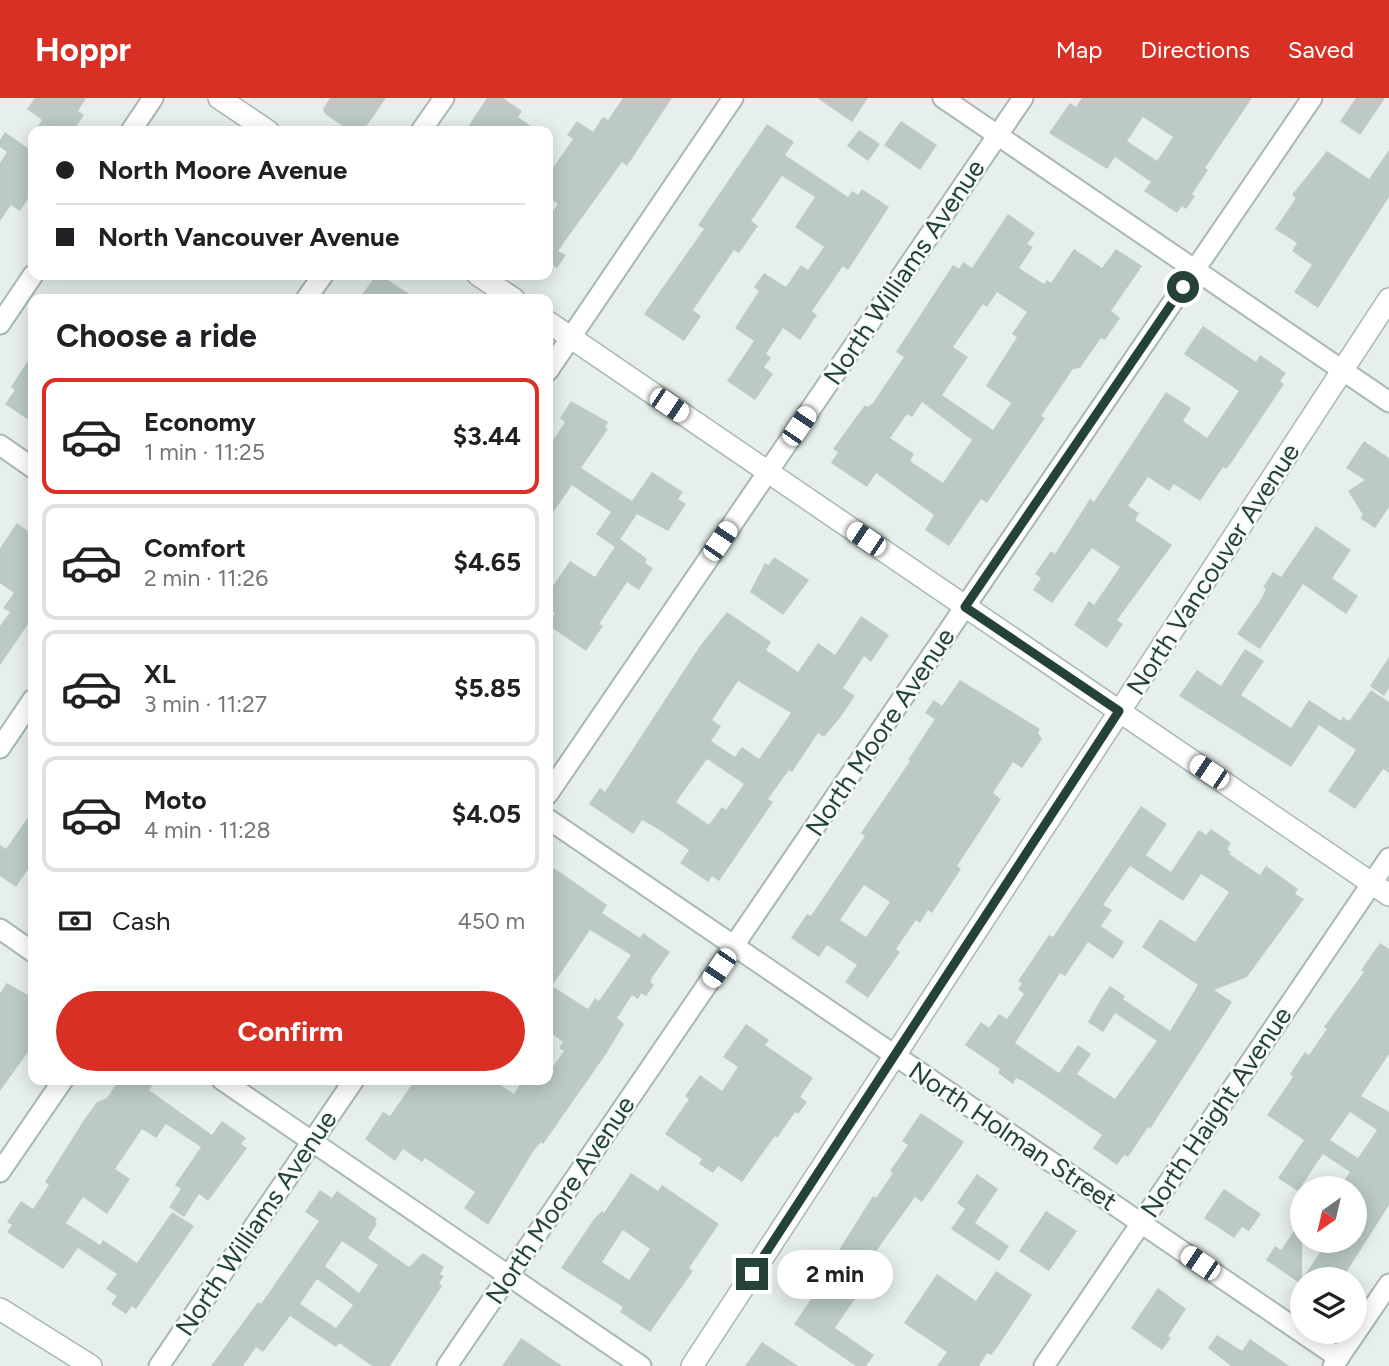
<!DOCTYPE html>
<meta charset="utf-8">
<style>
:root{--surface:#fff;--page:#f6f6f6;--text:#202124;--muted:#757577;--line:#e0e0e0;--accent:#d93025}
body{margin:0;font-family:Figtree,sans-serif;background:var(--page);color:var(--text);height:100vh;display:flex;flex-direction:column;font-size:26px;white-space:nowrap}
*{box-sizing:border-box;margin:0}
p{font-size:23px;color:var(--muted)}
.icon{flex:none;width:38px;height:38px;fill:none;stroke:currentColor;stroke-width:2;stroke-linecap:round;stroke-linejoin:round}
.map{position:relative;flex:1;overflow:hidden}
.panel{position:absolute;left:28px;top:196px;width:525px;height:791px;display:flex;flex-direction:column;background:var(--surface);border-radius:14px;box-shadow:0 4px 18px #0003}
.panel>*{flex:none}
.banner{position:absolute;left:28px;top:28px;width:525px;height:154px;border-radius:14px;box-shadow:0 4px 18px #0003;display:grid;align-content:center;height:154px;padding:0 28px;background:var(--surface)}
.needle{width:46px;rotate:214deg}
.fabs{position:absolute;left:1290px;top:1078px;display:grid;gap:14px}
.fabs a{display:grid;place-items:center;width:77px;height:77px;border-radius:50%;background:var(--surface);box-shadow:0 4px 18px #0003;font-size:35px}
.end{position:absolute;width:32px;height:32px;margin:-16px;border:9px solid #24423a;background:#fff;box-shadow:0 0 0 4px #fff}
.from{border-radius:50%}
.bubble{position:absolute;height:49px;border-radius:24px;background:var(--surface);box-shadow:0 4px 18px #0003;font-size:23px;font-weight:700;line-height:49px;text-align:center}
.car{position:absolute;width:21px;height:42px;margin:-21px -10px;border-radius:9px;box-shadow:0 0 5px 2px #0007;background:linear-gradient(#fff 24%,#345 0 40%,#fff 0 76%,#345 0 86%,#fff 0)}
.banner b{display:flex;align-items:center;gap:24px;height:66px;font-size:26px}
.banner b+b{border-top:2px solid var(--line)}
.banner i{width:18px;height:18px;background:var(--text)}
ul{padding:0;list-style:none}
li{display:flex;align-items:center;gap:21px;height:116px;margin:0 14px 10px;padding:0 14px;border:4px solid var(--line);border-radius:14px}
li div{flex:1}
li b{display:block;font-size:26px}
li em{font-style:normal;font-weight:700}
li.current{border-color:var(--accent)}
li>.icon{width:63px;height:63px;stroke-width:1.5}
h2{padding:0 28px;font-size:32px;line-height:84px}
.pay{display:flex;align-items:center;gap:18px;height:77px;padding:0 28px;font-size:26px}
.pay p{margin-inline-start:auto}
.cta{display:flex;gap:14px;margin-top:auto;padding:14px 28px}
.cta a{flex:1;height:80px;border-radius:42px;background:var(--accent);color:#fff;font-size:28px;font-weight:700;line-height:80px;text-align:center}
header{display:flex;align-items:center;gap:42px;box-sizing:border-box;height:98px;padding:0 35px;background:var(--accent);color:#fff}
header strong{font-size:33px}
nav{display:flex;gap:38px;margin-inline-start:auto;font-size:24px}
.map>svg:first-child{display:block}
.building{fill:#bbcac4;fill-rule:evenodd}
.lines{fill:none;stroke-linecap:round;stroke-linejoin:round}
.minor-casing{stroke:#a8b8b2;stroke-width:23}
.tertiary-casing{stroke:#a8b8b2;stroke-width:24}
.minor{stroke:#fff;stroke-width:19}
.tertiary{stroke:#fff;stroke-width:21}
.route{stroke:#24423a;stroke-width:9}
.labels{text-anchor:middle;stroke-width:5;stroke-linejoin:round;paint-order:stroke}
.street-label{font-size:26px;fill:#24423a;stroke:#f7fbf9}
</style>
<header>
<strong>Hoppr</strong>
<nav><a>Map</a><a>Directions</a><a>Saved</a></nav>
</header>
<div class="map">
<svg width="1389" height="1268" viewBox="0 0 1389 1268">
<rect width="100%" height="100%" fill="#e6efeb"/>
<g class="building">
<polygon points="35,0 86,0 78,13 84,17 73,33 35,33 42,22 27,11"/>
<polygon points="330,0 386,0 363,33 350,33 325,16 323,11"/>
<polygon points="487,0 503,0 522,13 518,19 538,33 465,33"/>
<polygon points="623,0 672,0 627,68 622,64 558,153 566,157 557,170 550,165 548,168 548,120 558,106 548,99 548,77 573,41 567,37 577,23 593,34 603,19 608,22"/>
<polygon points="817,0 868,0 852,24"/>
<path d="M1082 0H1252L1205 70 1208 72 1192 96 1195 98 1186 111 1182 108 1177 115 1144 93 1151 84 1115 59 1107 71 1049 35 1070 5 1076 9ZM1143 19 1173 39 1157 63 1127 43Z"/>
<polygon points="1356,0 1385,0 1360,37 1340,23"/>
<polygon points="901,23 937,47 920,72 884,47"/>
<polygon points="767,26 794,44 785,57 848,99 852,93 858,97 862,91 889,109 848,172 843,168 812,213 817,217 800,242 783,230 766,256 771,260 764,269 773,276 755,302 727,283 754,243 735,230 759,193 754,189 764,175 786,189 801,167 808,172 824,149 795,129 815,99 782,78 751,123 758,128 739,155 734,152 693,212 701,218 684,243 644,216 704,131 698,127"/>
<polygon points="859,32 880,46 868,63 847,48"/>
<polygon points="5,34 33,54 33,93 20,113 11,107 0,123 0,65 7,54 0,49 0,42"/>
<polygon points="1389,52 1389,99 1318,210 1294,194 1312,167 1292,153 1297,145 1275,131 1296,100 1292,97 1327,53 1369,81"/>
<path d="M1008 116 1035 135 1027 146 1033 149 1019 170 1044 186 1047 182 1051 185 1074 151 1102 170 1116 151 1142 168 1111 213 1120 220 1105 242 1101 240 1080 270 1073 271 1041 318 1045 320 987 405 981 401 949 448 925 432 934 417 876 375 867 389 831 365 838 354 833 351 865 307 868 309 873 305 904 259 896 254 953 167 959 171 963 164 972 170ZM997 194 1027 214 1012 236 1017 239 986 288 1011 305 993 332 942 297 968 259 953 249 983 206 987 209ZM922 304 972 342 943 385 910 363 914 356 890 340 907 316 912 319Z"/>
<polygon points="376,177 380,177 417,201 359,201"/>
<polygon points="1203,228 1256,264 1260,257 1286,275 1280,283 1284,286 1231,365 1226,371 1223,369 1200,403 1174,386 1169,393 1148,379 1128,408 1139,415 1135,422 1172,447 1117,522 1123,526 1107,550 1074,527 1089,503 1094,507 1120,469 1092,450 1052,505 1033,492 1041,480 1035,476 1051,453 1055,456 1090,401 1094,404 1166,294 1191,310 1183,323 1207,340 1239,293 1184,256"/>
<polygon points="33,255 33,325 5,306 15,292 11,289"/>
<polygon points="571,303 608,324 605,329 608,331 581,370 632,403 652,374 683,394 678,401 686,406 668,433 637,416 615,449 596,436 611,414 572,387 548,422 548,350 565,324 560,320"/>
<polygon points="1364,343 1389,360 1389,409 1375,430 1360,420 1363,417 1348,393 1365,382 1346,370"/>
<polygon points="17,425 33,437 33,519 0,567 0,528 10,514 3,510 14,495 0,485 0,450"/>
<polygon points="1316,428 1351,452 1332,480 1358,498 1346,516 1303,486 1260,551 1237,536 1260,503 1266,491 1263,489 1273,474 1281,479"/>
<polygon points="620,441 647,461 645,465 653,470 639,492 627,484 599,526 603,528 586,553 548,527 555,515 548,510 548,495 570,463 595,479"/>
<polygon points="774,459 809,482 783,517 750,494 765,465 769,467"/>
<path d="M727 514 771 544 766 552 798 574 818 545 835 557 861 518 889 537 871 564 864 558 843 590 855 598 839 621 824 639 818 635 792 674 789 672 768 701 773 704 719 783 712 778 708 784 680 765 689 752 658 731 642 722 633 736 589 706 600 690 605 694 700 548ZM738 583 791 615 759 661 742 649 735 659 711 643 721 628 712 622ZM707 661 744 686 726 712 722 709 709 727 676 704Z"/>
<polygon points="1245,551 1264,563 1241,597 1291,630 1309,602 1341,623 1343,619 1349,623 1371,592 1389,604 1389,675 1383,671 1355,711 1328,693 1356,652 1319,627 1291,669 1179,598 1197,572 1221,588"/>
<polygon points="1389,559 1389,590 1384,598 1370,588"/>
<path d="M960 582 1040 631 1038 635 1042 641 1022 670 1013 664 993 695 1001 701 957 768 961 771 932 815 928 812 920 825 916 822 896 851 900 854 868 900 845 884 857 867 827 847 819 859 791 840 807 816 811 818 865 738 861 735 910 663 908 662 935 621 925 615 934 602 942 608ZM864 787 890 804 866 839 840 822Z"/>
<path d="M1141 708 1167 726 1146 757 1171 774 1199 732 1206 737 1211 731 1231 745 1227 751 1231 754 1229 756 1260 777 1266 768 1298 791 1295 796 1304 801 1247 879 1214 892 1232 904 1150 1031 1148 1029 1128 1059 1124 1057 1117 1067 1093 1050 1102 1037 1023 983 1016 980 1013 986 998 975 1000 971 965 947 981 924 989 930 999 916 1007 921 1024 896 1018 891 1022 885 1018 883 1049 837 1053 839ZM1130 768 1183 803 1201 776 1229 794 1195 844 1160 821 1142 849 1198 887 1170 933 1123 901 1125 898 1110 888 1101 901 1088 924 1103 934 1115 915 1157 943 1115 1001 1077 976 1091 956 1078 947 1059 975 1015 945 1060 875 1065 878 1088 844 1113 861 1124 844 1101 828 1112 812 1103 807Z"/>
<polygon points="33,712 33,764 16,789 0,778 0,747 6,751"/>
<path d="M554 770 607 807 602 815 640 840 643 835 670 854 653 878 650 884 654 887 646 898 641 895 638 901 632 897 617 920 624 926 606 956 543 1046 541 1044 534 1052 488 1127 464 1110 475 1094 425 1060 422 1064 403 1051 395 1063 365 1041 383 1014 390 1018 415 982H493L514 996 523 982H548V976L564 953 559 950 563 944 548 933V780ZM590 832 631 857 599 903 595 900 588 911 552 888Z"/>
<path d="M1380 845 1389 851V956L1361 998 1389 1014V1107L1342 1181H1302V1187L1266 1162 1275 1148 1281 1152 1302 1121V1181L1328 1143H1354V1090H1339L1350 1074 1323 1056 1298 1093 1278 1080 1304 1042 1267 1017 1293 979 1290 976 1305 954 1309 957 1327 931 1324 929 1364 874 1361 872ZM1350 1014 1377 1032 1358 1060 1330 1042Z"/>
<polygon points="7,885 33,900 33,947 0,993 0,895"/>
<polygon points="746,926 769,942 765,947 813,980 800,999 807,1004 798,1016 795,1014 777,1040 775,1038 742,1084 718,1068 713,1075 699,1066 702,1061 665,1036 689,1001 685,998 700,977 722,993 738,969 723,959"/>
<polygon points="119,982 156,982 149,992 212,1037 222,1023 246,1040 241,1046 247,1050 208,1103 199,1096 184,1119 169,1109 181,1091 175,1087 201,1049 166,1026 156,1040 142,1031 115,1071 130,1081 107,1116 83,1099 66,1125 100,1147 103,1142 137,1165 172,1114 194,1128 136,1211 132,1208 126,1216 111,1206 117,1198 106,1191 117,1176 78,1150 63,1171 7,1134 12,1127 7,1124 21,1103 33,1111 49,1087 45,1084 84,1022 97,1004 107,1000"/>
<polygon points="921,1015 964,1044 922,1104 915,1099 859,1177 867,1183 835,1230 874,1257 866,1268 856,1268 794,1226 820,1188 815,1185 821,1176 818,1175 828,1160 832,1163 873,1098 876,1100 893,1075 890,1073 908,1047 902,1043"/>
<path d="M631 1075 658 1093 662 1087 719 1126 689 1170 693 1173 650 1234 620 1214 623 1209 561 1170 594 1121 602 1113 604 1115ZM623 1132 650 1151 629 1182 602 1164Z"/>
<polygon points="977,1076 998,1091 975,1125 1009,1148 999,1163 951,1131 965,1111 957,1105"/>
<polygon points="1224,1091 1261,1116 1249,1133 1242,1129 1234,1140 1204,1120"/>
<path d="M320 1092 332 1100 337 1093 377 1121 375 1124 377 1126 368 1140 409 1169 423 1155 444 1169 440 1176 444 1178 439 1185 442 1188 390 1268H372L339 1245 336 1249 290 1218 263 1254 256 1249 243 1268H211L258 1204 261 1206 319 1123 305 1114ZM342 1143 378 1167 359 1195 325 1168ZM317 1181 353 1207 336 1230 300 1206Z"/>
<polygon points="1046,1113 1077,1133 1049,1173 1019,1153"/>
<polygon points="996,1173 1032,1197 996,1251 991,1257 987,1255 979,1268 937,1268 947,1254 904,1225 937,1176 976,1203"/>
<polygon points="1158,1190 1186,1211 1168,1238 1171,1240 1162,1252 1131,1230"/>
<polygon points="1217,1237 1242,1253 1250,1241 1289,1268 1231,1268 1208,1250"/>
<polygon points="521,1240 562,1268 502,1268"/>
<polygon points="762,1244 798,1268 745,1268"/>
</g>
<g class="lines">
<defs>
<g id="minor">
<polyline points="943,0 1389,304"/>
<polyline points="131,33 153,0"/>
<polyline points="421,33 444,0"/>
<polyline points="306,201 323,177"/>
<polyline points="0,226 33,177"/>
<polyline points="548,273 733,0"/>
<polyline points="0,347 33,370"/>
<polyline points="0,650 33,601"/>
<polyline points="548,696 1023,0"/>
<polyline points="548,721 1339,1260"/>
<polyline points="0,831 33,854"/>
<polyline points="222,982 641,1268"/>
<polyline points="0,1074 63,982"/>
<polyline points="159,1268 354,982"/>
<polyline points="447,1268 1312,0"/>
<polyline points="1044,1268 1389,760"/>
<polyline points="1333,1268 1389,1186"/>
</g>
<g id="tertiary">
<polyline points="219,0 268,33"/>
<polyline points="478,177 514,201"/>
<polyline points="548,224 1389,797"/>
<polyline points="0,1211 91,1268"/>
<polyline points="692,1268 1389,201"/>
</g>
</defs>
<use href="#minor" class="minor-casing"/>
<use href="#tertiary" class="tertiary-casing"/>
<use href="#minor" class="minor"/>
<use href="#tertiary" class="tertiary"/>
</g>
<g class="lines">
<polyline class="route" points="752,1176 1119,613 965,509 1183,189"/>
</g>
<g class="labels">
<g class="street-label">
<text transform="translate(904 174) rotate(-56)" y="9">North Williams Avenue</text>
<text transform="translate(1213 471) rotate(-57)" y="9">North Vancouver Avenue</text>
<text transform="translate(880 634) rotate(-56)" y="9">North Moore Avenue</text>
<text transform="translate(1216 1014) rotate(-56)" y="9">North Haight Avenue</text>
<text transform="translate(1013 1038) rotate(34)" y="9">North Holman Street</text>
<text transform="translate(560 1102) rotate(-56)" y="9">North Moore Avenue</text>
<text transform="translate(256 1125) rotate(-56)" y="9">North Williams Avenue</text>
</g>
</g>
</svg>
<div class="fabs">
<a><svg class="needle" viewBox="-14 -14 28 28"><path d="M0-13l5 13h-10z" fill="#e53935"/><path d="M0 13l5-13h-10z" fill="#757577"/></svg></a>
<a><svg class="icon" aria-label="layers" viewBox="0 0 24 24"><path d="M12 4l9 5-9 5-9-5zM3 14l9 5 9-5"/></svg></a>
</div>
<i class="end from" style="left:1183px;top:189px"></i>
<i class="end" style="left:752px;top:1176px"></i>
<div class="bubble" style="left:777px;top:1152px;width:116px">2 min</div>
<i class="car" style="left:669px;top:307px;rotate:124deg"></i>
<i class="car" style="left:799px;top:328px;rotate:34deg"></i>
<i class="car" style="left:866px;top:441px;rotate:304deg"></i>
<i class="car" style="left:720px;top:443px;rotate:34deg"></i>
<i class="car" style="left:1209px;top:674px;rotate:304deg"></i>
<i class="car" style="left:719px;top:870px;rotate:214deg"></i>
<i class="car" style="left:1200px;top:1165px;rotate:304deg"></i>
<div class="banner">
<b><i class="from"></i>North Moore Avenue</b>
<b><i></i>North Vancouver Avenue</b>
</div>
<section class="panel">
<h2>Choose a ride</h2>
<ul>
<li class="current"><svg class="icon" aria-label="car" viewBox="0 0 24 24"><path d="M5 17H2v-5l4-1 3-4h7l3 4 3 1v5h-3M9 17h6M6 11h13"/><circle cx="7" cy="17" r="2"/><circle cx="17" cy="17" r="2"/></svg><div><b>Economy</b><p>1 min · 11:25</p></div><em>$3.44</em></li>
<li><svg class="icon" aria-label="car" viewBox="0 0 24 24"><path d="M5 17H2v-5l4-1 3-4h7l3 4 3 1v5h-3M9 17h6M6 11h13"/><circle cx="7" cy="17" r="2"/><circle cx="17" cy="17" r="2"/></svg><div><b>Comfort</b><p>2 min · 11:26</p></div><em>$4.65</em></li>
<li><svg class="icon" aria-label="car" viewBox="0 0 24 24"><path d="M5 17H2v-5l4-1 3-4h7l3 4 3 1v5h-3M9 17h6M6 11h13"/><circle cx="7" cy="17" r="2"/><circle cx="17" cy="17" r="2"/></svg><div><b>XL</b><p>3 min · 11:27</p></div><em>$5.85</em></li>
<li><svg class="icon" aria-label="car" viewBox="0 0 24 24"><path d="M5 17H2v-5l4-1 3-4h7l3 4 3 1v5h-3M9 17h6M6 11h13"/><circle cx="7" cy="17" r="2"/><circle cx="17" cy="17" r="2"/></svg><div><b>Moto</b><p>4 min · 11:28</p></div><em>$4.05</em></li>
</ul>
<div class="pay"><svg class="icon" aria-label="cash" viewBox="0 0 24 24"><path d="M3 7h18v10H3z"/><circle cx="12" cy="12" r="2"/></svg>Cash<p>450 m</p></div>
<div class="cta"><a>Confirm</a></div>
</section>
</div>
